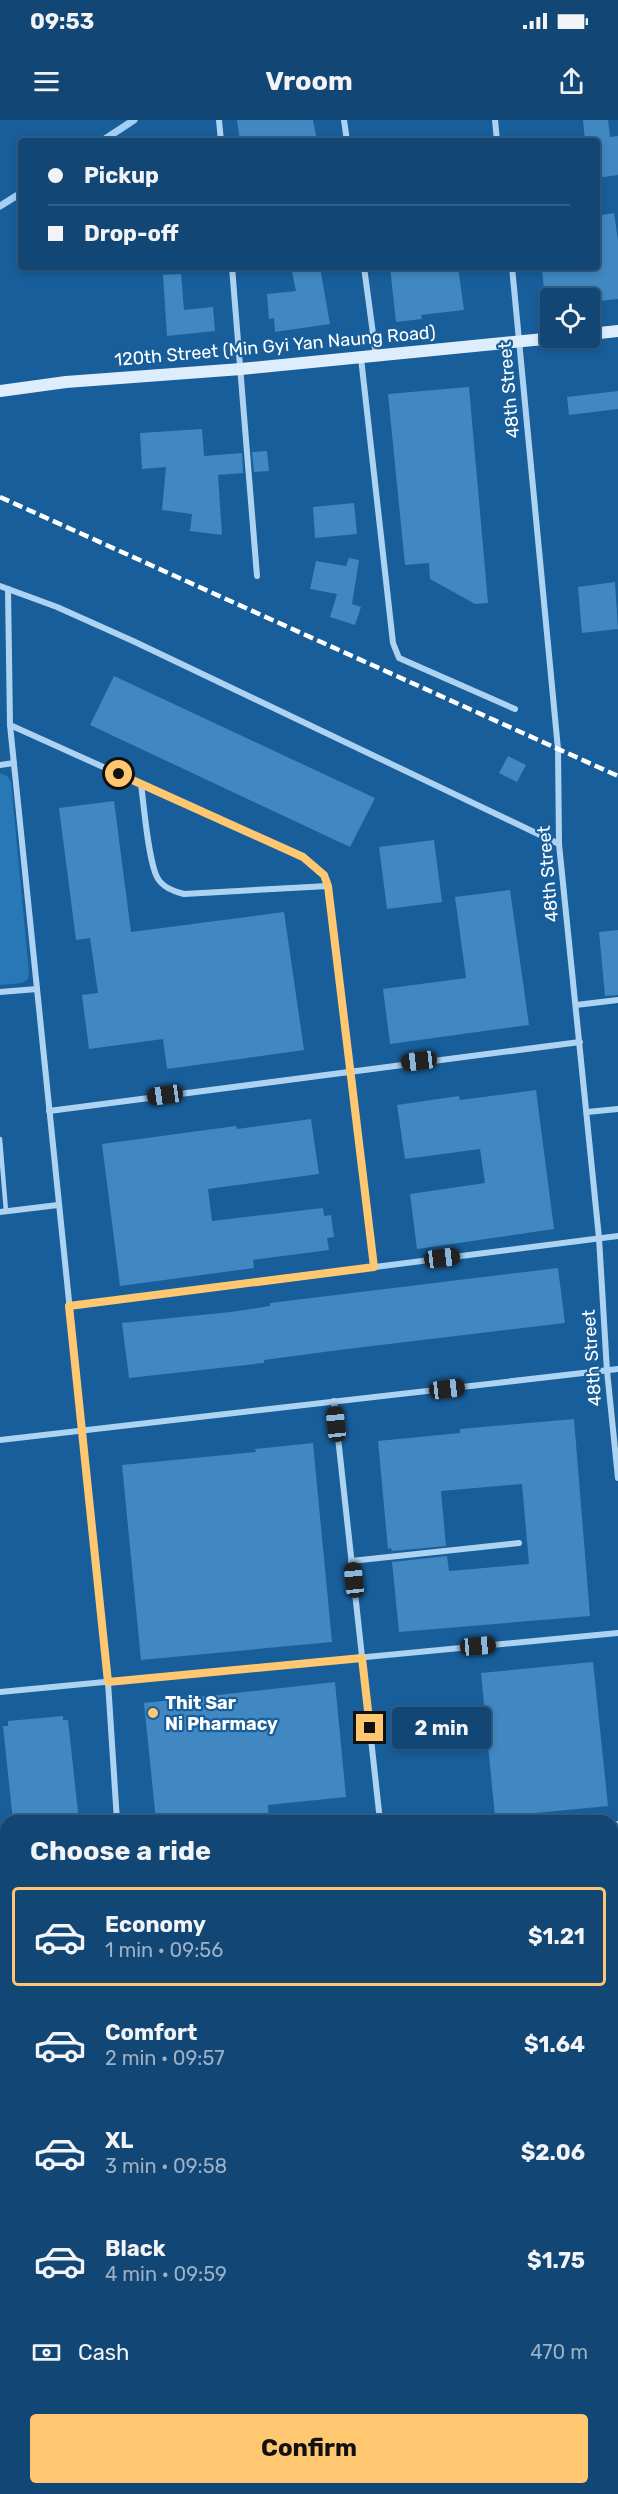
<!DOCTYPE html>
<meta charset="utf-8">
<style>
:root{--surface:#124674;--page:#1b4d79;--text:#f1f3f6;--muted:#9cb1c5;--line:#315e86;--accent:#ffc76f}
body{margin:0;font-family:Rubik,sans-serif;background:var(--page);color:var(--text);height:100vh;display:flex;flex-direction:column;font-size:22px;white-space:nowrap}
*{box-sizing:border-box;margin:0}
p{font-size:20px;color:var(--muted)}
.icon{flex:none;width:33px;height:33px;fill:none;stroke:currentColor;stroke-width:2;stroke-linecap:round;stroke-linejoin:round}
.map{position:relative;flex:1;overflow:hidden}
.drawer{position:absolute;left:0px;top:1695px;width:618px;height:680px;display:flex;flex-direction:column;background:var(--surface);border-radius:18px 18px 0 0;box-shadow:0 3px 9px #0003,0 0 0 2px var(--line)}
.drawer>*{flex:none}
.top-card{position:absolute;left:18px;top:18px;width:582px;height:132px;border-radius:6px;box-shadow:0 3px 9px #0003,0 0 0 2px var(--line);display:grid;align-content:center;height:132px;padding:0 30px;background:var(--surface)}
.fabs{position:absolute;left:540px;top:168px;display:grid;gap:12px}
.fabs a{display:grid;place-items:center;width:60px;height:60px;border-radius:6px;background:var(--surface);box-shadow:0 3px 9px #0003,0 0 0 2px var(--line);font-size:30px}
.end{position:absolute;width:27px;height:27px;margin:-14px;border:8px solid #ffc76f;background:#111;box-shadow:0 0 0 3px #111}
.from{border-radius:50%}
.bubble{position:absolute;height:42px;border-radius:6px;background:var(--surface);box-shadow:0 3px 9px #0003,0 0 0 2px var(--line);font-size:20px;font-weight:700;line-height:42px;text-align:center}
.car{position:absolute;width:18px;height:36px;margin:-18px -9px;border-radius:8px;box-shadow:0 0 4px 2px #0007;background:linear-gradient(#222 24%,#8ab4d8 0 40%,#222 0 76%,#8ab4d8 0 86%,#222 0)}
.top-card b{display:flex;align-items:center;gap:21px;height:57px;font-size:22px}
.top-card b+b{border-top:2px solid var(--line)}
.top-card i{width:15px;height:15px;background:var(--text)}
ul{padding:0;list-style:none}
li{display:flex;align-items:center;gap:18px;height:99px;margin:0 12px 9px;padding:0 18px;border:3px solid transparent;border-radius:6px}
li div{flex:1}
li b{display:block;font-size:22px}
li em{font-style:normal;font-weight:700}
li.current{border-color:var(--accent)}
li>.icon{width:54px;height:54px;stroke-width:1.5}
h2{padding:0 30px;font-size:27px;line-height:72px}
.pay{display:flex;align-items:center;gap:15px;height:66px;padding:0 30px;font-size:22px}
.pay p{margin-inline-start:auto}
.cta{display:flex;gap:12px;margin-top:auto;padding:12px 30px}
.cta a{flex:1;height:69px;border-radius:6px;background:var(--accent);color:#111;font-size:24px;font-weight:700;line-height:69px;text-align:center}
.status{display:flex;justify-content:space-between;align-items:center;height:42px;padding:0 30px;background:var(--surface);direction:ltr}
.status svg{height:16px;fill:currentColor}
header{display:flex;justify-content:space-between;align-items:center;height:78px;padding:0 30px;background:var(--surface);font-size:27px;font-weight:700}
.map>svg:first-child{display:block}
.green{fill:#2877b7}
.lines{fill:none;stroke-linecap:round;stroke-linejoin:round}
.stream{stroke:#a1d0f4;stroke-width:7}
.building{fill:#4187c1}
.lane{stroke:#aed3f2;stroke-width:4.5}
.street{stroke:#aed3f2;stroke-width:6}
.secondary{stroke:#ddedfc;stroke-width:12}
.rail{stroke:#fff;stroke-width:4.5;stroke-dasharray:10 4.5;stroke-linecap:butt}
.route{stroke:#ffc76f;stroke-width:8}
.poi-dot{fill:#ffc76f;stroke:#185e9a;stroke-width:2}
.labels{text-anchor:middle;stroke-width:4.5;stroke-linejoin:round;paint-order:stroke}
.street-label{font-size:18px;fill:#fff;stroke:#185e9a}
.poi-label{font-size:18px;font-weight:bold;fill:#fff;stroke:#185e9a;text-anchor:start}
</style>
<div class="status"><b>09:53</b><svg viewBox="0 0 49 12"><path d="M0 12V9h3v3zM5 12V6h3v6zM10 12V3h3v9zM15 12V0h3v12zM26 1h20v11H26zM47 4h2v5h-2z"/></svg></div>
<header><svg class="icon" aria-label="menu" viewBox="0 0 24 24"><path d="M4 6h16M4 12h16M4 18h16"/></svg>Vroom<svg class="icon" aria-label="share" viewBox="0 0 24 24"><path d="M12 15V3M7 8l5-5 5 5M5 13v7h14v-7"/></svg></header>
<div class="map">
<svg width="618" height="2374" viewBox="0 0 618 2374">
<rect width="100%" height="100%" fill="#185e9a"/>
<polygon class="green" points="0,653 7,656 11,662 29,853 28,859 22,863 0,865"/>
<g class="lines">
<g class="stream">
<polyline points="102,21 134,0"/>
<polyline points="0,86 21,73"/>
</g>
</g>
<g class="building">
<polygon points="237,0 313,0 317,21 240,21"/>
<polygon points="583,0 608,0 610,17 618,16 618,55 597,58 597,21 585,21"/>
<polygon points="614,93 618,120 618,179 590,182 590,178 545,178 542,150 597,147 597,96"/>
<polygon points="291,147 320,147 330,204 275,212 274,198 269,199 267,174 296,171"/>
<polygon points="390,147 458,147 464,190 421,195 422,199 396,202"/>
<polygon points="181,154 184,190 213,187 215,211 167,216 163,155"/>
<polygon points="469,267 488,483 475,484 430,459 429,443 405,445 388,274"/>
<polygon points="618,271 618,289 569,295 567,277"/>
<polygon points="202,309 204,336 242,333 243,353 218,355 222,415 190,411 192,394 162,390 166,347 142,349 140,313"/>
<polygon points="267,331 269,351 254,352 252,332"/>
<polygon points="354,383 357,414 315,418 313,387"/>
<polygon points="349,438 359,440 352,484 361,487 355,505 330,497 337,474 310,469 316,441 346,446"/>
<polygon points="615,462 618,509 582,513 578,467"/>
<polygon points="114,556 375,678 350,727 90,605"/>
<polygon points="508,636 526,645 517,662 499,653"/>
<polygon points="114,681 131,812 284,792 304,930 167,949 163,919 89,929 82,875 98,873 90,818 76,820 59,688"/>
<polygon points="434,720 442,782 387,789 379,727"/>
<polygon points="510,770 529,905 390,924 383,869 466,858 455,777"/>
<polygon points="618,810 618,875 605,876 599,812"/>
<polygon points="536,970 554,1109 417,1129 410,1074 485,1063 480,1029 405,1039 397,985 459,976 460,980"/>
<polygon points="311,999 319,1054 208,1069 212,1101 323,1088 324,1096 331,1095 334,1117 327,1118 329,1130 253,1140 254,1148 120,1166 102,1024 236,1006 237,1009"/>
<polygon points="558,1148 565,1203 339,1230 264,1240 264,1243 129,1258 122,1203 231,1192 270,1186 270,1183"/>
<polygon points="574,1299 590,1496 399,1512 392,1442 447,1436 449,1451 529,1444 522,1364 441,1371 446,1426 392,1431 391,1428 388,1429 378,1321 460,1313 460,1309"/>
<polygon points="313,1323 332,1522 141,1540 122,1345 256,1332 255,1329"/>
<polygon points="593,1542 608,1686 495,1697 481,1553"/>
<polygon points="335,1562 346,1677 268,1685 269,1701 156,1701 144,1583"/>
<polygon points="63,1596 63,1600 68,1600 79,1701 13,1701 3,1606 8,1606 8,1601"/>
</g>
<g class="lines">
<polyline class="lane" points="0,1019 6,1091"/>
<g class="street">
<polyline points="219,0 221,21"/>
<polyline points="344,0 347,21"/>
<polyline points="495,0 497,21"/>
<polyline points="232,147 257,456"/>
<polyline points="364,147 376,236"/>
<polyline points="512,147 558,629 559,724 599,1118 607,1251 618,1358"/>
<polyline points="361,238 393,523 399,538 515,589"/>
<polyline points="0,466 57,487 133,521 559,724"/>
<polyline points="8,469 10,605 108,1562 117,1701"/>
<polyline points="10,605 303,737 324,755 328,766 374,1147"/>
<polyline points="0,645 14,643"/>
<path d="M141 664C144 686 148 739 157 757 162 767 173 771 184 774L328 766"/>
<polyline points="0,872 37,869"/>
<polyline points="576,885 618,880"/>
<polyline points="49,991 580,922"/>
<polyline points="587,992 618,989"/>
<polyline points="0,1092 58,1085"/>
<polyline points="69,1186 618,1116"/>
<polyline points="334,1281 380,1701"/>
<polyline points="0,1320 618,1249"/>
<polyline points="351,1441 519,1423"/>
<polyline points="0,1572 618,1513"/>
<polyline points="612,1705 618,1704"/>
<polyline points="0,1726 6,1726"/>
<polyline points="0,1889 6,1889"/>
<polyline points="612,1892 618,1891"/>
<polyline points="0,2049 6,2049"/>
<polyline points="612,2162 618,2161"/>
<polyline points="0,2234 6,2233"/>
<polyline points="182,2368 183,2374"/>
</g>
<g class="secondary">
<polyline points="590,214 618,211"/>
<polyline points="0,271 66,262 241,249 554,218"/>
</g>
<polyline class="rail" points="0,377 618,656"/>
</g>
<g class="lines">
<polyline class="route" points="119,654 303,737 324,755 328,766 374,1147 69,1186 108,1562 362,1538 370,1608"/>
</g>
<circle class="poi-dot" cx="153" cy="1593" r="6"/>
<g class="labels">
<g class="street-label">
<text transform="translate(275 226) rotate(-5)" y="6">120th Street (Min Gyi Yan Naung Road)</text>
<text transform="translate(509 270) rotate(-95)" y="6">48th Street</text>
<text transform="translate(548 754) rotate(-95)" y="6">48th Street</text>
<text transform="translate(592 1238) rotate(-94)" y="6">48th Street</text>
</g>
<g class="poi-label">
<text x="165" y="1589">Thit Sar<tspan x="165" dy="21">Ni Pharmacy</tspan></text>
</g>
</g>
</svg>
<div class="fabs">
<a><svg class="icon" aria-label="locate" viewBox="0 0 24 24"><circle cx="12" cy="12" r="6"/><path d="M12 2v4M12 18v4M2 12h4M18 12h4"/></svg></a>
</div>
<i class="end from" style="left:119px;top:654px"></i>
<i class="end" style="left:370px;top:1608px"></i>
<div class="bubble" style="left:392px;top:1587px;width:99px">2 min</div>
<i class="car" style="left:419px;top:941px;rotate:263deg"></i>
<i class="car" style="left:165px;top:975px;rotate:262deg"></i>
<i class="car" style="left:442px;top:1138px;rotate:83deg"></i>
<i class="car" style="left:447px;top:1269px;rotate:83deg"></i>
<i class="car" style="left:336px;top:1304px;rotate:354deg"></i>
<i class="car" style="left:354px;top:1460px;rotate:354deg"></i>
<i class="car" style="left:478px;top:1526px;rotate:85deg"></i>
<div class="top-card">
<b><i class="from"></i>Pickup</b>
<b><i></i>Drop-off</b>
</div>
<section class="drawer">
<h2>Choose a ride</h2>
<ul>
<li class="current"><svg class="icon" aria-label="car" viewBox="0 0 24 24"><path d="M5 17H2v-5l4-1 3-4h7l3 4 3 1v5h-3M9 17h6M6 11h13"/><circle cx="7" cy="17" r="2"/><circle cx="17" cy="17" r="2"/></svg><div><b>Economy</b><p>1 min · 09:56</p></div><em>$1.21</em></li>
<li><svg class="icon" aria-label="car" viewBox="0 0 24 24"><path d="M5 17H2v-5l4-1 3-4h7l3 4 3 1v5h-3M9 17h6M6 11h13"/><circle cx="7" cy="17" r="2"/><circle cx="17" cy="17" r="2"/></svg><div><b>Comfort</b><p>2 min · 09:57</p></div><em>$1.64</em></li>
<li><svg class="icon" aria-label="car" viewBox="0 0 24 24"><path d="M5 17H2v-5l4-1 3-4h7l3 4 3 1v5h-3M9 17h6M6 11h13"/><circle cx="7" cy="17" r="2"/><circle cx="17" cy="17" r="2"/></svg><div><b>XL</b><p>3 min · 09:58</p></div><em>$2.06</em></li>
<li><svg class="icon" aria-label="car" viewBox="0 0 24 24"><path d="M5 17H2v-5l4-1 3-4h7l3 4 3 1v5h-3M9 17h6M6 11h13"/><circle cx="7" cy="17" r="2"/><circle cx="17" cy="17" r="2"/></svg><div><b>Black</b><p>4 min · 09:59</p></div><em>$1.75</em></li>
</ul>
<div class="pay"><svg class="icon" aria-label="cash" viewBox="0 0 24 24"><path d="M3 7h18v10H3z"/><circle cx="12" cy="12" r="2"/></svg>Cash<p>470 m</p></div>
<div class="cta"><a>Confirm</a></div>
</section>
</div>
